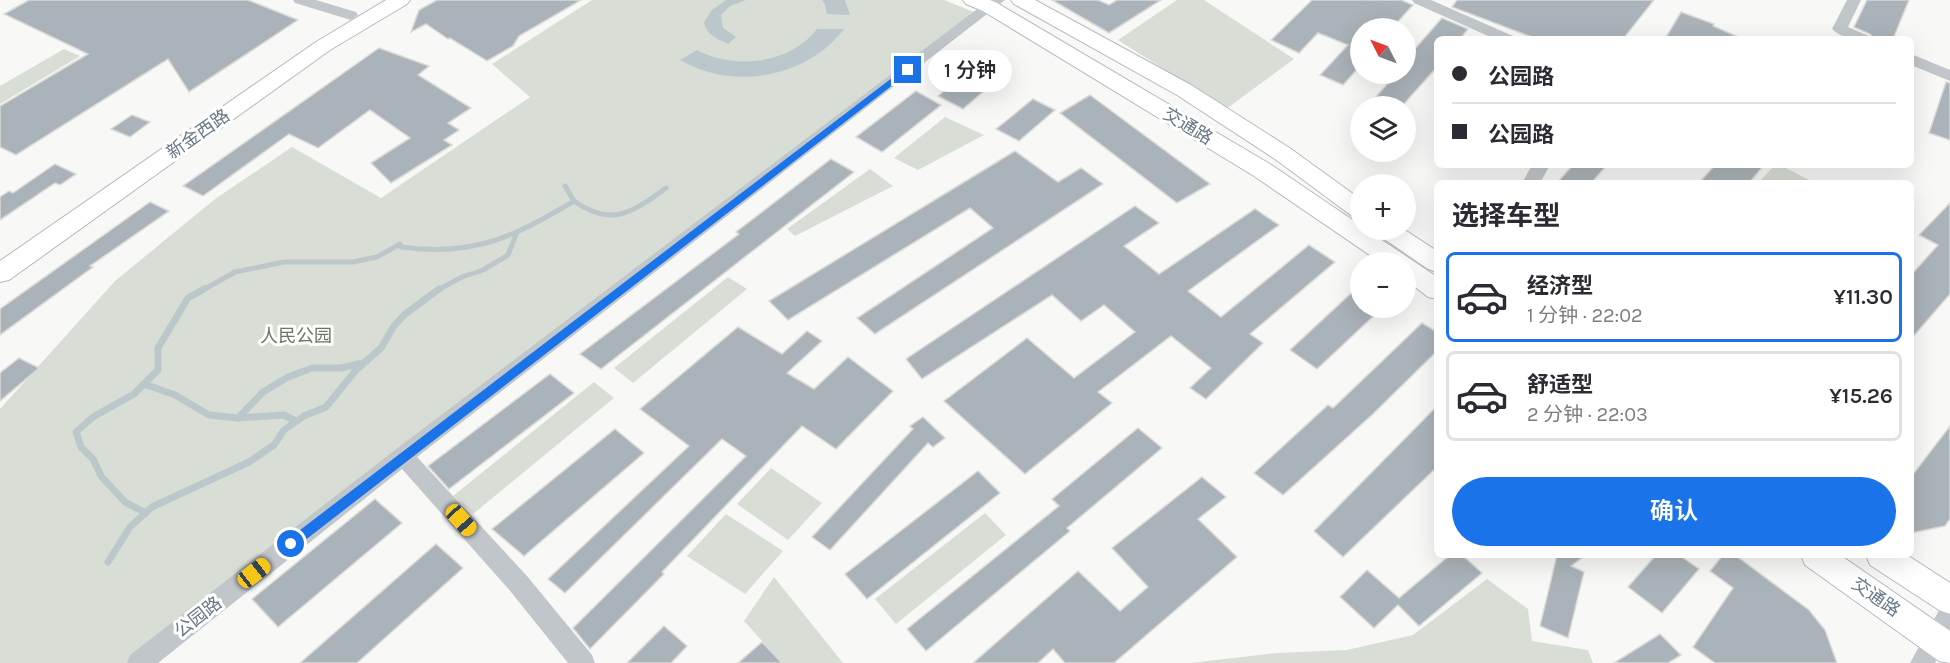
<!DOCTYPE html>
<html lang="zh">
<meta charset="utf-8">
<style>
:root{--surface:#fff;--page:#f2f2f3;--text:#2b2b33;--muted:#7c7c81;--line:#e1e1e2;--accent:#1a73e8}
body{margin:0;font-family:Karla,"Noto Sans SC",sans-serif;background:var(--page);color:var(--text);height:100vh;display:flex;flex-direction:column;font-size:22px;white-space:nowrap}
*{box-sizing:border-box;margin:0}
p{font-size:20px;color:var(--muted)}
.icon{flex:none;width:33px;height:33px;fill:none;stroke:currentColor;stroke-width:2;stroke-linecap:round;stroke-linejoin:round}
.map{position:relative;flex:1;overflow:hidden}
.sheet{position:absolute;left:1434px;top:180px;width:480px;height:378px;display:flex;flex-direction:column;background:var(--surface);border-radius:9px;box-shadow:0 6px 24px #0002}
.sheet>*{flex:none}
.hud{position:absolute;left:1434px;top:36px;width:480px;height:132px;border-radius:9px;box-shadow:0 6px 24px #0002;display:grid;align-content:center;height:132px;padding:0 18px;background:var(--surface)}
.needle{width:39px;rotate:312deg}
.fabs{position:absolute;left:1350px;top:18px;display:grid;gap:12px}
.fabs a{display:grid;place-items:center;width:66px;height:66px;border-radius:50%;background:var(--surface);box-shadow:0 6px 24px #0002;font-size:30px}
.end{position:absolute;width:27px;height:27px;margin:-14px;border:8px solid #1a73e8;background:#fff;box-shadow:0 0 0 3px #fff}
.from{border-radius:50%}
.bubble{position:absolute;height:42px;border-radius:21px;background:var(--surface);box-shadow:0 6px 24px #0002;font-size:20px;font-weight:600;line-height:42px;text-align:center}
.car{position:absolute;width:18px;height:36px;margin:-18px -9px;border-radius:8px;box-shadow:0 0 4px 2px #0007;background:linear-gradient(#f5c518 24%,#345 0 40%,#f5c518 0 76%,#345 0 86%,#f5c518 0)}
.hud b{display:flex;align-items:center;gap:21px;height:57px;font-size:22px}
.hud b+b{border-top:2px solid var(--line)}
.hud i{width:15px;height:15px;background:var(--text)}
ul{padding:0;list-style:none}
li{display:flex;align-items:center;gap:18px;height:90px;margin:0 12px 9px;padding:0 6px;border:3px solid var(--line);border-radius:9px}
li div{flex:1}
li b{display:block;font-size:22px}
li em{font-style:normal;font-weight:600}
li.selected{border-color:var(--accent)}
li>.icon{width:54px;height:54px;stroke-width:1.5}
h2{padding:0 18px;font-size:27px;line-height:72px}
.action{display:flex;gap:12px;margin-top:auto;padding:12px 18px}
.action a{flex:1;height:69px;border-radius:36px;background:var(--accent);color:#fff;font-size:24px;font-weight:600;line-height:69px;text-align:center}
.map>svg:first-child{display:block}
.green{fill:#d8ded5}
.water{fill:#bcc7cc}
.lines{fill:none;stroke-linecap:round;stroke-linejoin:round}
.stream-far1{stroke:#bcc7cc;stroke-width:5}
.stream{stroke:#bcc7cc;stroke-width:7}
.building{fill:#aab3b9;stroke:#dadad8;stroke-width:1.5}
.major-casing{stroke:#b5babe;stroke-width:2}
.minor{fill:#c1c6ca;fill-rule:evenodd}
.major{fill:#fff;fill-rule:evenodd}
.route{fill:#1a73e8}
.labels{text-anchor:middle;stroke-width:6;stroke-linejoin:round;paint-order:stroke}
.street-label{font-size:18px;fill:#677887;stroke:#fff}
.park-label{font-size:18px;fill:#667962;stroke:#fff}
</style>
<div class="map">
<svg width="1950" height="663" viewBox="0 0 1950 663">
<rect width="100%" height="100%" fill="#f8f9f6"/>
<g class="green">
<polygon points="592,0 944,0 974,12 129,663 0,663 0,409 115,281 215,199 292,147 381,198 530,97 492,64"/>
<polygon points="1177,0 1204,0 1294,59 1226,109 1118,40"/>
<polygon points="64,49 80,56 0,104 0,86"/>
<polygon points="945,117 984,135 918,170 894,158"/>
<polygon points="1775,165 1780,165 1815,183 1758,183"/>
<polygon points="870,169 893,186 795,236 787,229"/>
<polygon points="728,277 747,289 633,383 614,368"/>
<polygon points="594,382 614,398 473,514 453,496"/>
<polygon points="771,468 822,503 788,540 737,504"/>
<polygon points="985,513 1006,535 896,624 875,599"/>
<polygon points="726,514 783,551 745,594 687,556"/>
<polygon points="774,577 843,663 782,663 744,621"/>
<polygon points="1487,579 1528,609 1532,641 1588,650 1593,663 1190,663 1276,653 1347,650 1413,635"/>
</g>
<g class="water">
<path d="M726 0H746L730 6 721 15 723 28 736 37 728 44C717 39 706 34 704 22L712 10Z"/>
<polygon points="822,0 845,0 850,15 827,14 825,4"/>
<path d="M817 29H844C807 78 733 91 680 60L697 50C735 70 790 64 817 29Z"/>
</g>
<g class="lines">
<g class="stream-far1">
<path d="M574 201C612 228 633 212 666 188"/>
<path d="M201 291 235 272 284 262H353L377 257 400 244 401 247C473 257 514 237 574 201L565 186"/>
<polyline points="436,291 462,277 483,270 508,255 516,234"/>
</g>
<g class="stream">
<polyline points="144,384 175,395 209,415 238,418 284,415 296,421"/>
<polyline points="238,418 263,392 288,377 312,368 341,368 363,363"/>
<polyline points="146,513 125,502 101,476 93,459 81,447 76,432 93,417 134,394 158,370 158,348 188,298 204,289"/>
<polyline points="108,562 130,527 152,507 249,462 274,445 284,430 304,416 326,407 356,370 381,348 394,326 404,315 439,289"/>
</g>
</g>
<g class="building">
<polygon points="29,0 248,0 298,20 189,92 168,59 16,155 0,147 0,106 88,54 4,14"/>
<polygon points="437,0 581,0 519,36 513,46 487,61 450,38 448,39 426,24 411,32 419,10"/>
<polygon points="1052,0 1098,0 1109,5 1117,0 1161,0 1109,33"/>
<polygon points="1312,0 1401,0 1413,5 1392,28 1360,28 1360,66 1343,85 1320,75 1348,45 1318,33 1299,53 1271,40"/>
<polygon points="1457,0 1654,0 1623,39 1537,39 1452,7"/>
<polygon points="1867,0 1909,0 1893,39 1874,39 1870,34 1854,27"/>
<polygon points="1681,12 1714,24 1713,26 1743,39 1665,39"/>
<polygon points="1442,18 1468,29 1460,39 1437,39 1437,67 1402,106 1368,106 1396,74 1406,74 1406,59"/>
<polygon points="379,48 429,66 418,75 471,108 448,123 459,130 444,140 452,145 391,183 371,163 410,138 370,110 318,148 289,134 203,196 183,186"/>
<polygon points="983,59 1007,71 963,109 938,96"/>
<polygon points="1946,82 1950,83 1950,140 1929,133"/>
<polygon points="916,91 941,105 882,152 856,137"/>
<polygon points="1090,95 1210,184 1177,203 1060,113"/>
<polygon points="1033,99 1055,110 1019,141 996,129"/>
<polygon points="132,115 150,122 130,137 111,129"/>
<polygon points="1015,151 1058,182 1081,168 1103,184 875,334 857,318 993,228 970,208 788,320 769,301"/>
<polygon points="831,159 854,172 601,369 580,354 739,234 736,232"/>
<polygon points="55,164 76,174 60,185 55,183 0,220 0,197 9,191 13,193"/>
<polygon points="1573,165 1607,165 1591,183 1557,183"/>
<polygon points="1715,165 1764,165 1749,183 1699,183"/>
<polygon points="150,202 169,211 90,266 93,267 0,335 0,309"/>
<polygon points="1950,203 1950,294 1911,339 1911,275 1938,245 1919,235"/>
<polygon points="1135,206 1159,223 1124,246 1159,274 1255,209 1279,225 1188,291 1221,317 1309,245 1335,262 1250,334 1263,343 1206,399 1190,388 1211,368 1171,336 1098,392 1112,403 1025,474 944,401 1027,338 1074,378 1135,332 1104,305 1081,321 1052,295 922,379 906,359"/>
<polygon points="1360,285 1360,308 1382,308 1317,369 1290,350"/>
<polygon points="1422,323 1437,332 1437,351 1373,414 1283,495 1254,473 1328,405 1333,408"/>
<polygon points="738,327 782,354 807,331 822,341 787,373 814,389 848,357 893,391 836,449 802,426 662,572 664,574 590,649 573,628 746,456 722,439 565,593 548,579 689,446 640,409"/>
<polygon points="19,358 39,368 0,401 0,373"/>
<polygon points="550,374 574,393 449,489 428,466"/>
<polygon points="1437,406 1437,467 1343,557 1314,531"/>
<polygon points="923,417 945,438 933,447 928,443 830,550 812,537 913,429 910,426"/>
<polygon points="1950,426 1950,519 1945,526 1911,533 1911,477"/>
<polygon points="1138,428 1162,448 1067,528 1070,531 926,651 907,629 1059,506 1052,499"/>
<polygon points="615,429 644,453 524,556 492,529"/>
<polygon points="978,471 1000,493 867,599 845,574"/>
<polygon points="1202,477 1226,497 1198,519 1237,557 1114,663 1065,663 1053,649 1038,663 973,663 1078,571 1120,611 1148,587 1112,548"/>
<polygon points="375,499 402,523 278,627 252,599"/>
<polygon points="436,544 463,568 357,663 300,663"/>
<polygon points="1450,555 1462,555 1482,573 1419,626 1398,605 1374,628 1340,597 1367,570 1399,598"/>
<polygon points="1557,555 1586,555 1571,566 1584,572 1568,638 1540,626"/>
<polygon points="1656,555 1679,555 1699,569 1662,613 1628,587"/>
<polygon points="1723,555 1735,555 1809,610 1825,630 1837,663 1715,663 1693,647 1733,588 1710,571"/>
<polygon points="664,626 687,646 671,663 627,663"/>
<polygon points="1660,634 1681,655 1668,663 1614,663"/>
<polygon points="762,642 782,663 738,663"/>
</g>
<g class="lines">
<defs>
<g id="major">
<polygon points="386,0 410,0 407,4 330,50 9,280 0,282 0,261 316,42"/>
<polygon points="963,0 990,0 997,3 1270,164 1360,225 1360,230 1367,230 1437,277 1437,299 1428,297 1406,280 1406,262 1380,262 1254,176 983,11 966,4"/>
<polygon points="1011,0 1035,0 1191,85 1291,149 1360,199 1360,218 1352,216 1275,159 1177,95 1014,4"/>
<polygon points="1376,230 1405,230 1437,251 1437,272 1428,269 1380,236"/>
<polygon points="1801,555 1840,555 1950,631 1950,663 1939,661 1805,565"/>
<polygon points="1866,555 1907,555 1950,583 1950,614 1939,610 1870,565"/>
</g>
</defs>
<use href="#major" class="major-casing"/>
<g class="minor">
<polygon points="293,0 316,0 356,12 358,15 351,20 295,3"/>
<polygon points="989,0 1005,0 417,457 527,576 592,655 595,663 568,663 511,592 402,469 158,663 127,663 130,655 395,450"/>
<polygon points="1412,0 1431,0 1513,36 1516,39 1495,39 1414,3"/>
<path d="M1847 0H1861L1848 27 1869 36 1872 39C1858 39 1843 40 1832 29Z"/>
<polygon points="1911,54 1950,70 1950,81 1911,65"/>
<polygon points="1532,165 1550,165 1540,183 1522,183"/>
<polygon points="1950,602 1950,636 1935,663 1910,663 1942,605"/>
</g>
<use href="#major" class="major"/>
</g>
<polygon class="route" points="905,68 912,70 295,548 287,548 287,540"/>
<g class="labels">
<g class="street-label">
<text transform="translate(1188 126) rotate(31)" y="6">交通路</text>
<text transform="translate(198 134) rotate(-35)" y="6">新金西路</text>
<text transform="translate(1876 597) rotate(35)" y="6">交通路</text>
<text transform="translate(198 617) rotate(-38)" y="6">公园路</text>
</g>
<g class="park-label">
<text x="296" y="342">人民公园</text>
</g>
</g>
</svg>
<div class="fabs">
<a><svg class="needle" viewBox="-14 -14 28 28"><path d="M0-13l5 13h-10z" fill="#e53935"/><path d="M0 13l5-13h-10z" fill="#7c7c81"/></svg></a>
<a><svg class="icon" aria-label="layers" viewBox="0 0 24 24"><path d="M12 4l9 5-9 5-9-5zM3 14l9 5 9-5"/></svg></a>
<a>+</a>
<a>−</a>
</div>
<i class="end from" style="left:291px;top:544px"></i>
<i class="end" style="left:908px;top:70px"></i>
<div class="bubble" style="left:928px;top:50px;width:84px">1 分钟</div>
<i class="car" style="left:461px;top:520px;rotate:138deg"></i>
<i class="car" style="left:254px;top:573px;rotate:52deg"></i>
<div class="hud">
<b><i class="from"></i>公园路</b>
<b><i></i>公园路</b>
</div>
<section class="sheet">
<h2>选择车型</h2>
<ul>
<li class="selected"><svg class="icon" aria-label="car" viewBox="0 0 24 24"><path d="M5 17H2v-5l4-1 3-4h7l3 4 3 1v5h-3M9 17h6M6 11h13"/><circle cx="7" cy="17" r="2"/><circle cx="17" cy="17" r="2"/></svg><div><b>经济型</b><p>1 分钟 · 22:02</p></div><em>¥11.30</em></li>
<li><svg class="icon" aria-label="car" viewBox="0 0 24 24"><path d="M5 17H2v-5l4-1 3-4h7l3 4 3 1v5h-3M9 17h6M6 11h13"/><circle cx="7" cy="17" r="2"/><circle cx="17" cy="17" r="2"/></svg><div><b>舒适型</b><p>2 分钟 · 22:03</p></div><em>¥15.26</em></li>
</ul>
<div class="action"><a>确认</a></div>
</section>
</div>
